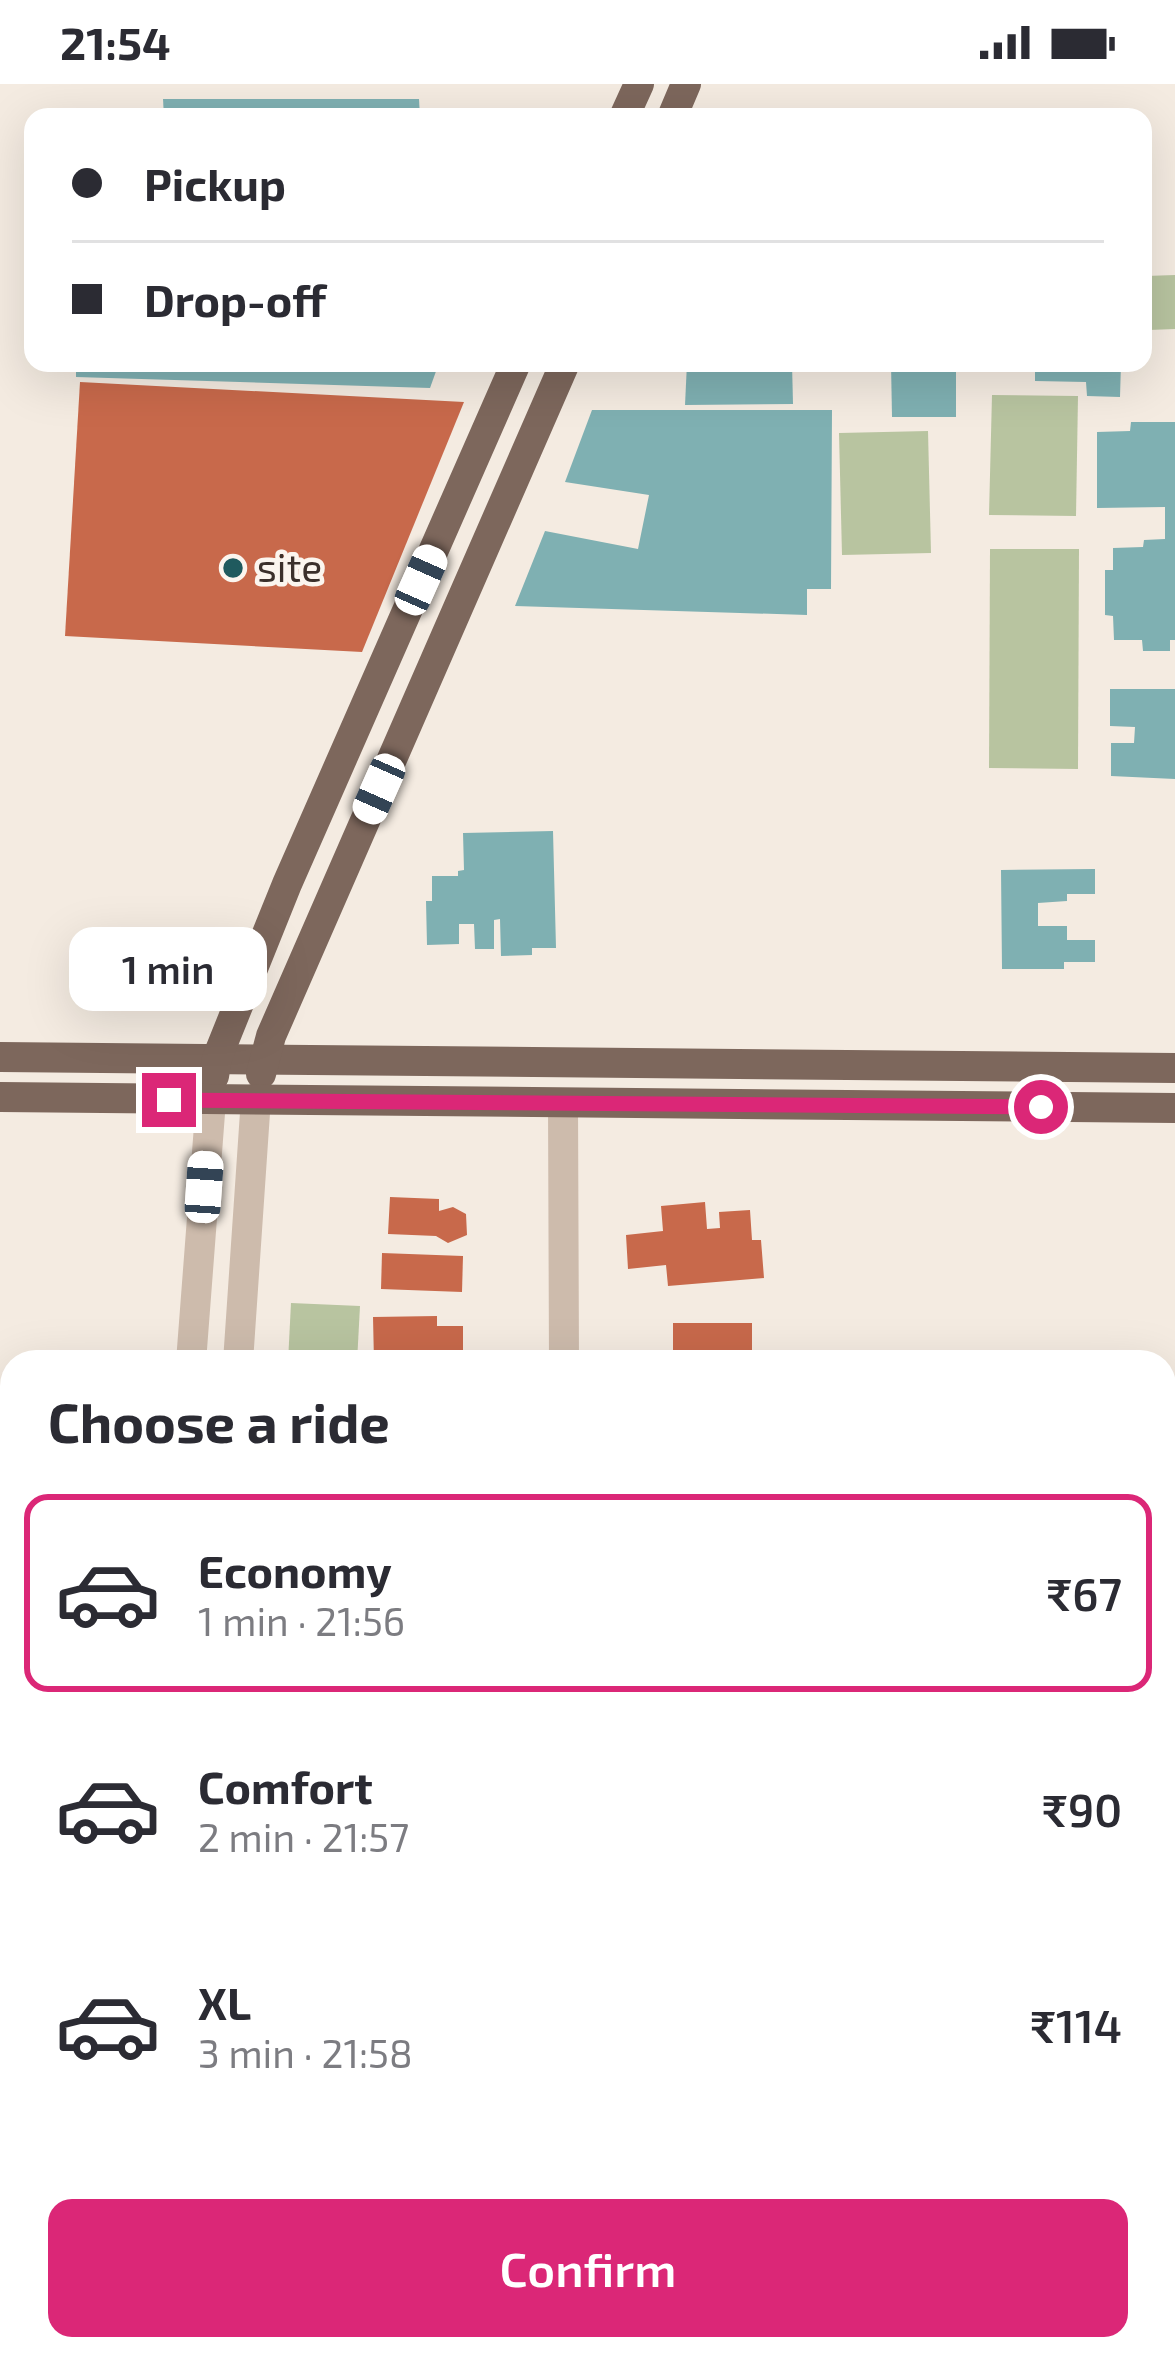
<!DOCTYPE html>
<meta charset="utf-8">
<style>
:root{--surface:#fff;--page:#f2f2f3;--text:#2b2b33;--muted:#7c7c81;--line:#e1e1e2;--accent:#db2777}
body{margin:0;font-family:"Exo 2",sans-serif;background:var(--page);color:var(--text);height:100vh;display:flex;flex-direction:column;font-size:45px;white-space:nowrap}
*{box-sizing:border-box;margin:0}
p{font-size:39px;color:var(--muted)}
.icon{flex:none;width:66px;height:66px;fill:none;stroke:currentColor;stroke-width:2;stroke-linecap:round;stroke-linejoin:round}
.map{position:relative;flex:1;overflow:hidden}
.drawer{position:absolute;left:0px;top:1266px;width:1176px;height:1011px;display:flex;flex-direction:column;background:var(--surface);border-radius:36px 36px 0 0;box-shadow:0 12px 48px #0002}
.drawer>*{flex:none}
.guide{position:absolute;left:24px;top:24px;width:1128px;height:264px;border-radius:24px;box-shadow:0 12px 48px #0002;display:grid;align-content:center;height:264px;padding:0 48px;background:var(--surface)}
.end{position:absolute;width:54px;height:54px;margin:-27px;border:15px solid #db2777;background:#fff;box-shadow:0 0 0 6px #fff}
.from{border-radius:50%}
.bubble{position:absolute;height:84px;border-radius:24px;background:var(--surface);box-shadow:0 12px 48px #0002;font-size:39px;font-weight:600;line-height:84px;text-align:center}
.car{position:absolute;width:36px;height:72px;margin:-36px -18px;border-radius:15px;box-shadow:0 0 9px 3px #0007;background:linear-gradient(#fff 24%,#345 0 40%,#fff 0 76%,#345 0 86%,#fff 0)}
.guide b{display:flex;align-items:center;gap:42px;height:114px;font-size:45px}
.guide b+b{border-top:3px solid var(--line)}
.guide i{width:30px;height:30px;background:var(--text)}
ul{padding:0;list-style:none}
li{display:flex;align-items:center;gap:36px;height:198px;margin:0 24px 18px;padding:0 24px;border:6px solid transparent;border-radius:24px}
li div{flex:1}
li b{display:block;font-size:45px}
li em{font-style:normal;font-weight:600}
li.active{border-color:var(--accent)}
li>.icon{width:108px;height:108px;stroke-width:1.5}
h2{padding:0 48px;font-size:54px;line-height:144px}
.button{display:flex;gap:24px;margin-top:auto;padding:24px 48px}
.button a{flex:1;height:138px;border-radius:24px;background:var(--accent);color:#fff;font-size:48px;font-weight:600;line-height:138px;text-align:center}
.status{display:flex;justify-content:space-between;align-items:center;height:84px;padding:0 60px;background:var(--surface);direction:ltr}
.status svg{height:33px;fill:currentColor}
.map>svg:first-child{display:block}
.green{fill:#b8c4a0}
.water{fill:#7fb0b2}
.building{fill:#c8694b}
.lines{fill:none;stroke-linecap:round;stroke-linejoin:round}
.minor{stroke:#cdbbac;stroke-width:30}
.major{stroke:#7d675c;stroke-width:30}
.route{stroke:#db2777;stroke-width:15}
.poi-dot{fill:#1f5a5e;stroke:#fbf5ee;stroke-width:4.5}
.labels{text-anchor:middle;stroke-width:9;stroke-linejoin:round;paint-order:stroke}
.poi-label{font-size:39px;fill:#3b302b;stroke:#fbf5ee;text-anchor:start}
</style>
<div class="status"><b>21:54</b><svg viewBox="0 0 49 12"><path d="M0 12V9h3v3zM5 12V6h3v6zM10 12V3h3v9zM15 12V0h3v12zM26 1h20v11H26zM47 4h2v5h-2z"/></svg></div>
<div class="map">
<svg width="1175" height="2276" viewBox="0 0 1175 2276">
<rect width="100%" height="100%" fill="#f4ebe1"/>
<g class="green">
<polygon points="1175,191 1175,245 1149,246 1146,192"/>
<polygon points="992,311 1078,312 1076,432 989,431"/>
<polygon points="928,347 931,469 842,471 839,349"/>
<polygon points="990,465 1079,465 1078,685 989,684"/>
<polygon points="291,1219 360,1222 357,1278 288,1278"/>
</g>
<g class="water">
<polygon points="163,15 419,15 420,33 164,33"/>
<polygon points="76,279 439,279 430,304 76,293"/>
<polygon points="687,279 792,279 793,320 685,321"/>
<polygon points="891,279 956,279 956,333 892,333"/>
<polygon points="1012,279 1121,279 1120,313 1087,312 1086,298 1035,297 1035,283 1011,282"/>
<polygon points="592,326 832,326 831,505 807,505 807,531 515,522 545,447 638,465 649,411 565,398"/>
<polygon points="1131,338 1175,338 1175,556 1170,556 1170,567 1143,567 1142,556 1114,556 1113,532 1105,531 1105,486 1113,486 1113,464 1143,463 1144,456 1165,455 1165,423 1097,424 1097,348 1130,347"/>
<polygon points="1110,605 1175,605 1175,695 1111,692 1111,659 1134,659 1135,643 1110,642"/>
<polygon points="553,747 556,864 532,864 532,871 501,872 500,835 494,836 494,865 475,865 474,840 459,840 459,860 427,861 426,817 432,817 432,792 458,792 458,787 464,786 463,749"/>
<polygon points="1095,785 1095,810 1067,810 1067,817 1038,819 1038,842 1067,842 1067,856 1095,856 1095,878 1064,878 1064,885 1002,885 1001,786"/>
</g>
<g class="building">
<polygon points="80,298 464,318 362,568 65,552"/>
<polygon points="390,1113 439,1115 439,1127 453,1123 466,1130 467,1151 448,1159 436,1152 388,1150"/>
<polygon points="705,1118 707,1145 720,1144 719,1128 750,1126 752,1156 761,1156 764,1194 668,1202 666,1181 628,1185 626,1151 663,1147 661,1122"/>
<polygon points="382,1169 463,1172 462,1208 381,1205"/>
<polygon points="437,1232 437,1242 463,1242 463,1272 473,1271 473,1278 374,1278 373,1233"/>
<rect x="673" y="1239" width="79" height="39"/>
<rect x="1164" y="1717" width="11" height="33"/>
<rect x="695" y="2265" width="79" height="11"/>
<polygon points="929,2265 1054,2266 1055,2276 929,2276"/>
</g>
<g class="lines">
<g class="minor">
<polyline points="563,1019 564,1278"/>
<polyline points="191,1278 211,1016"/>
<polyline points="238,1278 256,1014"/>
<polyline points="0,1869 12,1870"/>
<polyline points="870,2265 871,2276"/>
<polyline points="117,2276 118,2265"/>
<polyline points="169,2276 170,2265"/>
</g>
<g class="major">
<polyline points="624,33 639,0"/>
<polyline points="672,33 686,0"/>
<polyline points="0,973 1175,984"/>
<polyline points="261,990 271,952 565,279"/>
<polyline points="214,992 217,974 287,800 516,279"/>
<polyline points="0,1013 1175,1024"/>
</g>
</g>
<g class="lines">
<polyline class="route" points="169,1016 1041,1023"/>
</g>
<circle class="poi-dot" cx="233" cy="484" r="12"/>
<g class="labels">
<g class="poi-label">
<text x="257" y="498">site</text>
</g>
</g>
</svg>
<i class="end from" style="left:1041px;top:1023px"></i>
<i class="end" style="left:169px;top:1016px"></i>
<div class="bubble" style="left:69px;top:843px;width:198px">1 min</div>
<i class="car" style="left:421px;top:496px;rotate:24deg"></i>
<i class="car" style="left:379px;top:705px;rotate:204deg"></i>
<i class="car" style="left:204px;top:1103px;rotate:4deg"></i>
<div class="guide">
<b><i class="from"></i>Pickup</b>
<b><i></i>Drop-off</b>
</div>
<section class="drawer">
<h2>Choose a ride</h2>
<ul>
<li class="active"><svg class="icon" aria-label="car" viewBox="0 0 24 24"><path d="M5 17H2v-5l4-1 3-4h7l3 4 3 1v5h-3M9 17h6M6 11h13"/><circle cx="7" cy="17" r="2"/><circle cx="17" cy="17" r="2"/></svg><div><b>Economy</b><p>1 min · 21:56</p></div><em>₹67</em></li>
<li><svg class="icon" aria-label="car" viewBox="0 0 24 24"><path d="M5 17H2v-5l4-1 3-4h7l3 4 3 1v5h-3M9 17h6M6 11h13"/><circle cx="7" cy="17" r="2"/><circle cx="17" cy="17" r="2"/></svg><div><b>Comfort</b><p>2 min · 21:57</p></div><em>₹90</em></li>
<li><svg class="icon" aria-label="car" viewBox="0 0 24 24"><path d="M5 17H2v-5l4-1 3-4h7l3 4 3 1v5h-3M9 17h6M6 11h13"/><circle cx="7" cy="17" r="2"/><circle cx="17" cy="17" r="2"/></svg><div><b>XL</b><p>3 min · 21:58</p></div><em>₹114</em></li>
</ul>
<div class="button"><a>Confirm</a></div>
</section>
</div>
